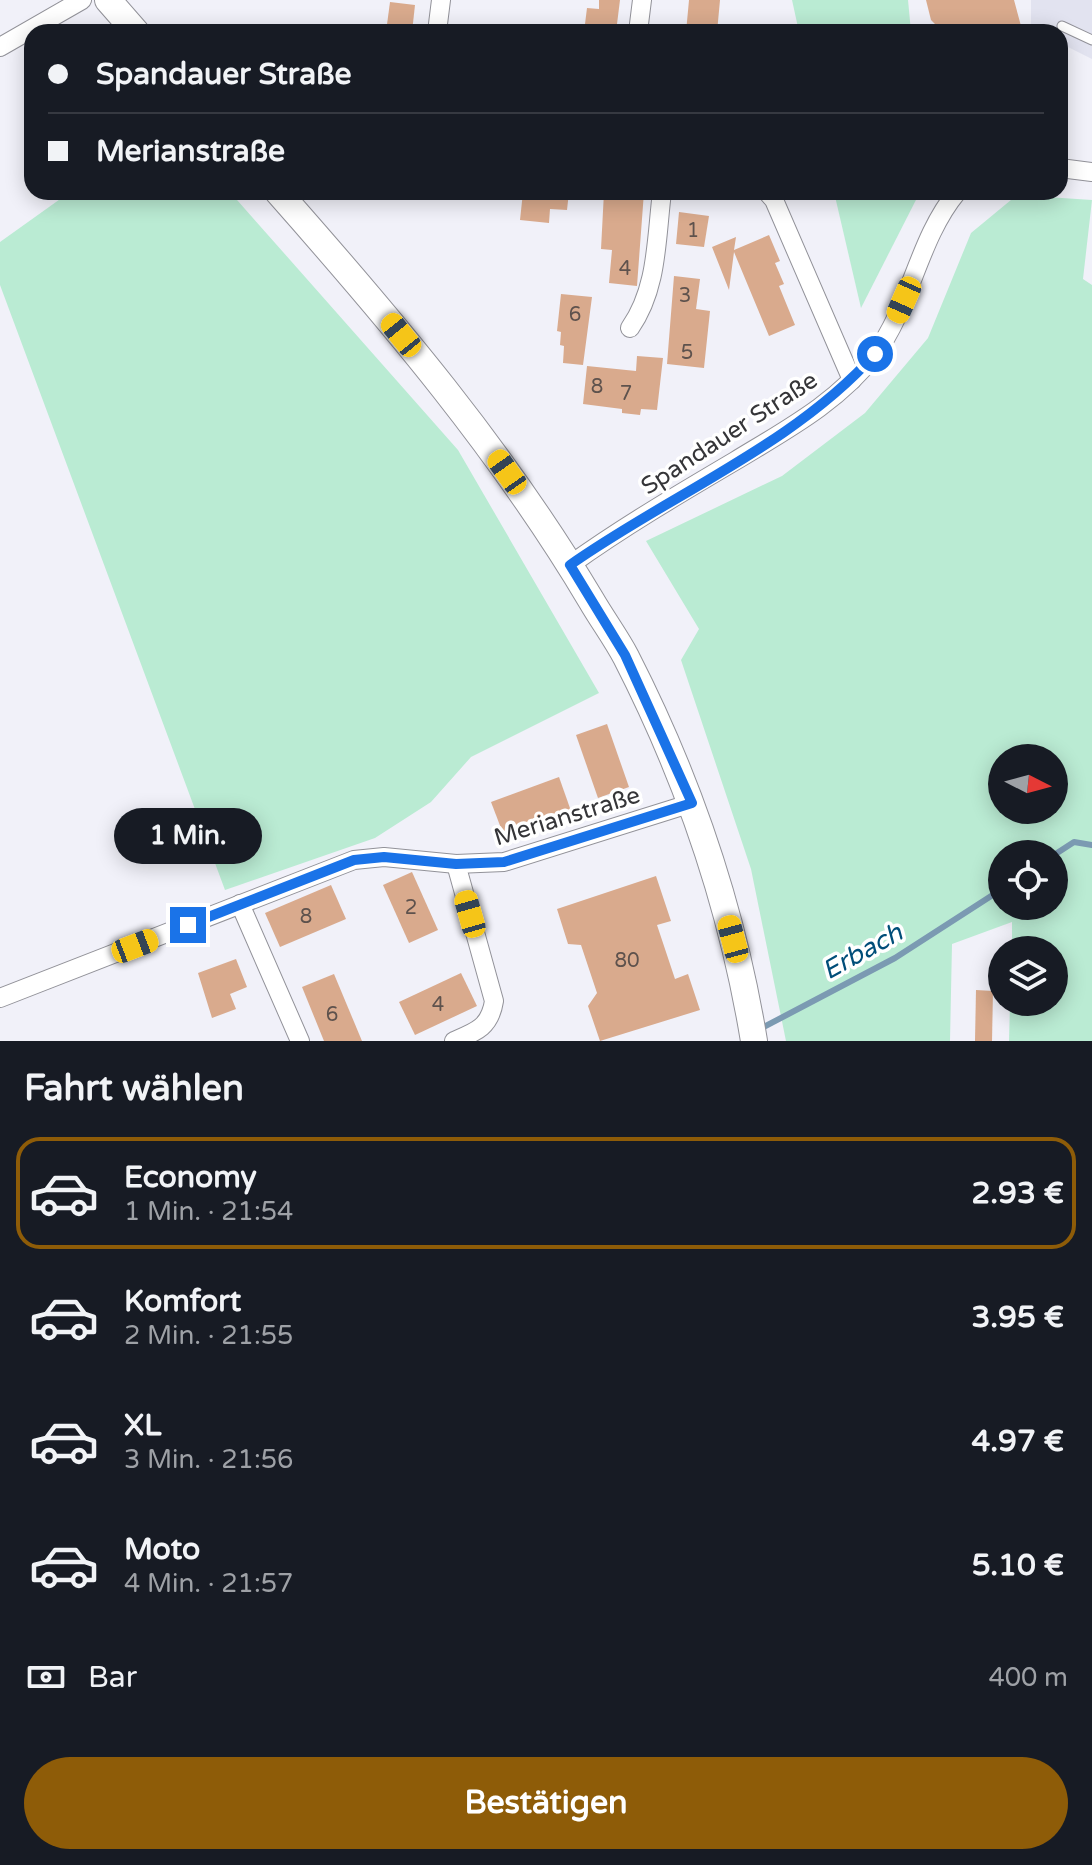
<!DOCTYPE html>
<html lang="de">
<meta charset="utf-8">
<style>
:root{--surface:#171b24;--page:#242831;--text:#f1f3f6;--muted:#9ea1a6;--line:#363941;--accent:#8e5c08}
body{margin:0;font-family:"Varela Round",sans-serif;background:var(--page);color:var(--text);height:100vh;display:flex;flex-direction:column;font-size:30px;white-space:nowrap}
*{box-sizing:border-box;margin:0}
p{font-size:26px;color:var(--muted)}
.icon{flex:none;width:44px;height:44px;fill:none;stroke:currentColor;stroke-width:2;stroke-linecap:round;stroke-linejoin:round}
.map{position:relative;height:1041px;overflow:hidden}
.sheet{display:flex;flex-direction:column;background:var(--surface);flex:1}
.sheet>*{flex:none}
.top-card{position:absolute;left:24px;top:24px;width:1044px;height:176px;border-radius:24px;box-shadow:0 4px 20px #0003;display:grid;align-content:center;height:176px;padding:0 24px;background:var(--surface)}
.needle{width:52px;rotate:96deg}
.buttons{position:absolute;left:988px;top:744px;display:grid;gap:16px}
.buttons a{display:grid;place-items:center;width:80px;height:80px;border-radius:50%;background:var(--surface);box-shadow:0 4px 20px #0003;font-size:40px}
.end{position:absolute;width:36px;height:36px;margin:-18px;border:10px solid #1a73e8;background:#fff;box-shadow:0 0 0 4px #fff}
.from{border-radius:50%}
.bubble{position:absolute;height:56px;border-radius:28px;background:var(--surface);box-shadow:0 4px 20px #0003;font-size:26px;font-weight:700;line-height:56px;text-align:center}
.car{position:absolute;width:24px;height:48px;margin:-24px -12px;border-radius:10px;box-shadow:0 0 6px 2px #0007;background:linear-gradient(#f5c518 24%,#345 0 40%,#f5c518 0 76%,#345 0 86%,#f5c518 0)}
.top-card b{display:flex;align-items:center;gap:28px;height:76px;font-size:30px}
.top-card b+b{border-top:2px solid var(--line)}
.top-card i{width:20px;height:20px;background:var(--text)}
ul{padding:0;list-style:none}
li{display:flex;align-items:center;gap:24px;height:112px;margin:0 16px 12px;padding:0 8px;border:4px solid transparent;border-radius:24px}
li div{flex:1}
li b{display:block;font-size:30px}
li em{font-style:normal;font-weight:700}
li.on{border-color:var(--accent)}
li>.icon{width:72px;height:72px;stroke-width:1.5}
h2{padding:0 24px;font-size:36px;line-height:96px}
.pay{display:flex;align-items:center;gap:20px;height:88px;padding:0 24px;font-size:30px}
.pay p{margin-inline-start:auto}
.cta{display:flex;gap:16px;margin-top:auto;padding:16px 24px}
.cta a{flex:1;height:92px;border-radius:48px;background:var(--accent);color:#fff;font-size:32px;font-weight:700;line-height:92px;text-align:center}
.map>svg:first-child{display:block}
.built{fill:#e2e3f0}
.green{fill:#baebd3;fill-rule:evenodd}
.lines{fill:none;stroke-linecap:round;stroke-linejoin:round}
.stream{stroke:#7b9ab2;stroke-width:6}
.building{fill:#d9aa8d}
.lane-casing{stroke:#929299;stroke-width:11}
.street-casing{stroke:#929299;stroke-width:20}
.secondary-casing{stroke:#929299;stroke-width:28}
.lane{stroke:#fff;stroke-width:9}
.street{stroke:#fff;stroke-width:18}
.secondary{stroke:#fff;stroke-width:26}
.route{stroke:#1a73e8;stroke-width:10}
.labels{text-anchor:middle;stroke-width:7;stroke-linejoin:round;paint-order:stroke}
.number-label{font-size:20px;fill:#5e524d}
.street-label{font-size:24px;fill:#353538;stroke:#fff}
.water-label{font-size:26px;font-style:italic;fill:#004e79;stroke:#fff}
</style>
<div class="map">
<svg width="1092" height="1041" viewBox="0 0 1092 1041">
<rect width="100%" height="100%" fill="#f1f1f9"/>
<polygon class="built" points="1031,0 1092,0 1092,59 1060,43 1060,32 1038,32 1031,28"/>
<g class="green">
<polygon points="792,0 908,0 911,32 799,32"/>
<polygon points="70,192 230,192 458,450 599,693 471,757 431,802 375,838 225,890 0,285 0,242"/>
<polygon points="834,192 920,192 861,308"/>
<path d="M1017 195 1092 200 1083 279 1092 285V1041H1009L1010 1002H1054V950H1012V922L952 944 950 1041H786L751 869 681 660 699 629 646 541 782 476 865 413 928 338 971 233ZM1002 758H1054V810H1002ZM1054 854V906H1002V854Z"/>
</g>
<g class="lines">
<g class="stream">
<polyline points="1054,855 1074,842 1092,845"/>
<polyline points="760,1029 895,958 1002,889"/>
</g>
</g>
<g class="building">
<polygon points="599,0 620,0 616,32 584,32 587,8 599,9"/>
<polygon points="689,0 720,0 717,32 686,32"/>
<polygon points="926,0 1014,0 1021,26 1015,28 1017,32 943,32 931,20"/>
<polygon points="390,2 415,5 412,32 386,32"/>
<polygon points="523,192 569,192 567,210 550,209 549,223 520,220"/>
<polygon points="604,192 644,192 637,286 609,283 612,250 601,249"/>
<polygon points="679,212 709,216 704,247 676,244"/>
<polygon points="769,235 780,261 775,263 784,284 779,286 795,325 769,336 734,252 729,290 712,247 736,237 734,250"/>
<polygon points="674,276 700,279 696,309 710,311 704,368 667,364"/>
<polygon points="561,294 592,297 583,365 563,363 564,346 560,345 561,332 557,331"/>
<polygon points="637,356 663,358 657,410 641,409 640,415 622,413 622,409 583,404 587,366 636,371"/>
<polygon points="607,724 629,787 598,798 576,735"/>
<polygon points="559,777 571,811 504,836 491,802"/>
<polygon points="412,872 438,930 409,943 383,885"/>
<polygon points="656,876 671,921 657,925 675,979 688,974 700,1010 600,1041 588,1006 597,993 581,945 568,944 557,909"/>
<polygon points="331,885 346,919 280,947 265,913"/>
<polygon points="236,959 247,987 230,994 236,1009 212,1018 198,973"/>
<polygon points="461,973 477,1006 415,1035 399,1002"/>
<polygon points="334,974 362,1041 324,1041 302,987"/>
<polygon points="976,990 993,991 992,1041 975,1041"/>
</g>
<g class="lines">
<defs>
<polyline id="lane" points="1062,26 1092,40"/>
<g id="street">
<polyline points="437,32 441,0"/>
<polyline points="638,32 642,0"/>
<polyline points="0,47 82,0"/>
<polyline points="1060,168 1092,172"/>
<polyline points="767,192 774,200 852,380"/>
<path d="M630 328C658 288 656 239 662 192"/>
<path d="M570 565C623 527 679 494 735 461 784 431 839 402 875 354 911 306 918 239 957 192"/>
<polyline points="240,904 300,1041"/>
<polyline points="0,998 354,860 384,857 456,864 504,862 692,803"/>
<path d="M454 1041C476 1032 490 1027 494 1001L456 864"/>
</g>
<g id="secondary">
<polyline points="108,0 136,32"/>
<path d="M278 192C392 321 503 452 591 600 602 619 616 638 626 657 688 778 732 907 754 1041"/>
</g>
</defs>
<use href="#lane" class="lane-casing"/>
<use href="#street" class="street-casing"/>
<use href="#secondary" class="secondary-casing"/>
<use href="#lane" class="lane"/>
<use href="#street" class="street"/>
<use href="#secondary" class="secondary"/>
</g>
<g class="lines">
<path class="route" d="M188 925 354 860 384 857 456 864 504 862 692 803 625 655 570 565C669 495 794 445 875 354"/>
</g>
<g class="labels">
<g class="number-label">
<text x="693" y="237">1</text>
<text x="625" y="275">4</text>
<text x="685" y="302">3</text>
<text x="575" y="321">6</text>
<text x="687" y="359">5</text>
<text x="597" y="393">8</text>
<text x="626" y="400">7</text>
<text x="411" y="914">2</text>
<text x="306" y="923">8</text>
<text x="627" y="967">80</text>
<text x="438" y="1011">4</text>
<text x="332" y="1021">6</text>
</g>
<g class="street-label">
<text transform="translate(729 433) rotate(-33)" y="8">Spandauer Straße</text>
<text transform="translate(567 816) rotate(-17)" y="8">Merianstraße</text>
</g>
<g class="water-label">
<text transform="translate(862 951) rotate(-29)" y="9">Erbach</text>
</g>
</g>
</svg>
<div class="buttons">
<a><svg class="needle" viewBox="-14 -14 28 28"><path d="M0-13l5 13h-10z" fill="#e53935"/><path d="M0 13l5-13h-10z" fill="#9ea1a6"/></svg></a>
<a><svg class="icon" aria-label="locate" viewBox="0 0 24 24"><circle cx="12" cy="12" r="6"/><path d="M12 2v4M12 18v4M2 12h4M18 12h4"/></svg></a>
<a><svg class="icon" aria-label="layers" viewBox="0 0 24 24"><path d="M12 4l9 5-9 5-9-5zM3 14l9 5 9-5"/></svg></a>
</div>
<i class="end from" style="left:875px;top:354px"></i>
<i class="end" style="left:188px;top:925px"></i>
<div class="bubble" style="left:114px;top:808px;width:148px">1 Min.</div>
<i class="car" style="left:904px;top:300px;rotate:204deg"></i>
<i class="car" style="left:401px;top:335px;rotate:321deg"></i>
<i class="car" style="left:507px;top:472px;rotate:325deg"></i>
<i class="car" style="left:470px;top:914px;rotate:344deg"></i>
<i class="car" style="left:733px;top:939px;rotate:345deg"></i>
<i class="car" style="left:135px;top:946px;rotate:69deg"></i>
<div class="top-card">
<b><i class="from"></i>Spandauer Straße</b>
<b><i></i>Merianstraße</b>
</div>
</div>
<section class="sheet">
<h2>Fahrt wählen</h2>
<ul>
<li class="on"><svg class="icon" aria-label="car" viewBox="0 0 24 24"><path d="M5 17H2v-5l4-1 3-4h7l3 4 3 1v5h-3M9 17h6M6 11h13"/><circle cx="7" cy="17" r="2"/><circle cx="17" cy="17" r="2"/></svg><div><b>Economy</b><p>1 Min. · 21:54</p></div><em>2.93 €</em></li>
<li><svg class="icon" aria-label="car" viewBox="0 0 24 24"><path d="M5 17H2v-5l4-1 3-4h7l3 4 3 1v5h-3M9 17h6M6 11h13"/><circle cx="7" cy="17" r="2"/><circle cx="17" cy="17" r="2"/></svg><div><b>Komfort</b><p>2 Min. · 21:55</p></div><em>3.95 €</em></li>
<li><svg class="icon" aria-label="car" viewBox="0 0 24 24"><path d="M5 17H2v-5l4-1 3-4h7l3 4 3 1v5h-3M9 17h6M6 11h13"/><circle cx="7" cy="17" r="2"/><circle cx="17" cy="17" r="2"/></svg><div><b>XL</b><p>3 Min. · 21:56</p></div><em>4.97 €</em></li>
<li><svg class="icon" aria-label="car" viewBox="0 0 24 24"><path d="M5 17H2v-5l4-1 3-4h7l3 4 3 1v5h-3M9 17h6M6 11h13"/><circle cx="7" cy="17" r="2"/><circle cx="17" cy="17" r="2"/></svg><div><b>Moto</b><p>4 Min. · 21:57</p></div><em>5.10 €</em></li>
</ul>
<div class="pay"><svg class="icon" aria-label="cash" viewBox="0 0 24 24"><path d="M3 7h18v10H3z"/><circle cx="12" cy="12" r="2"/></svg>Bar<p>400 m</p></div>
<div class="cta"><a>Bestätigen</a></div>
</section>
